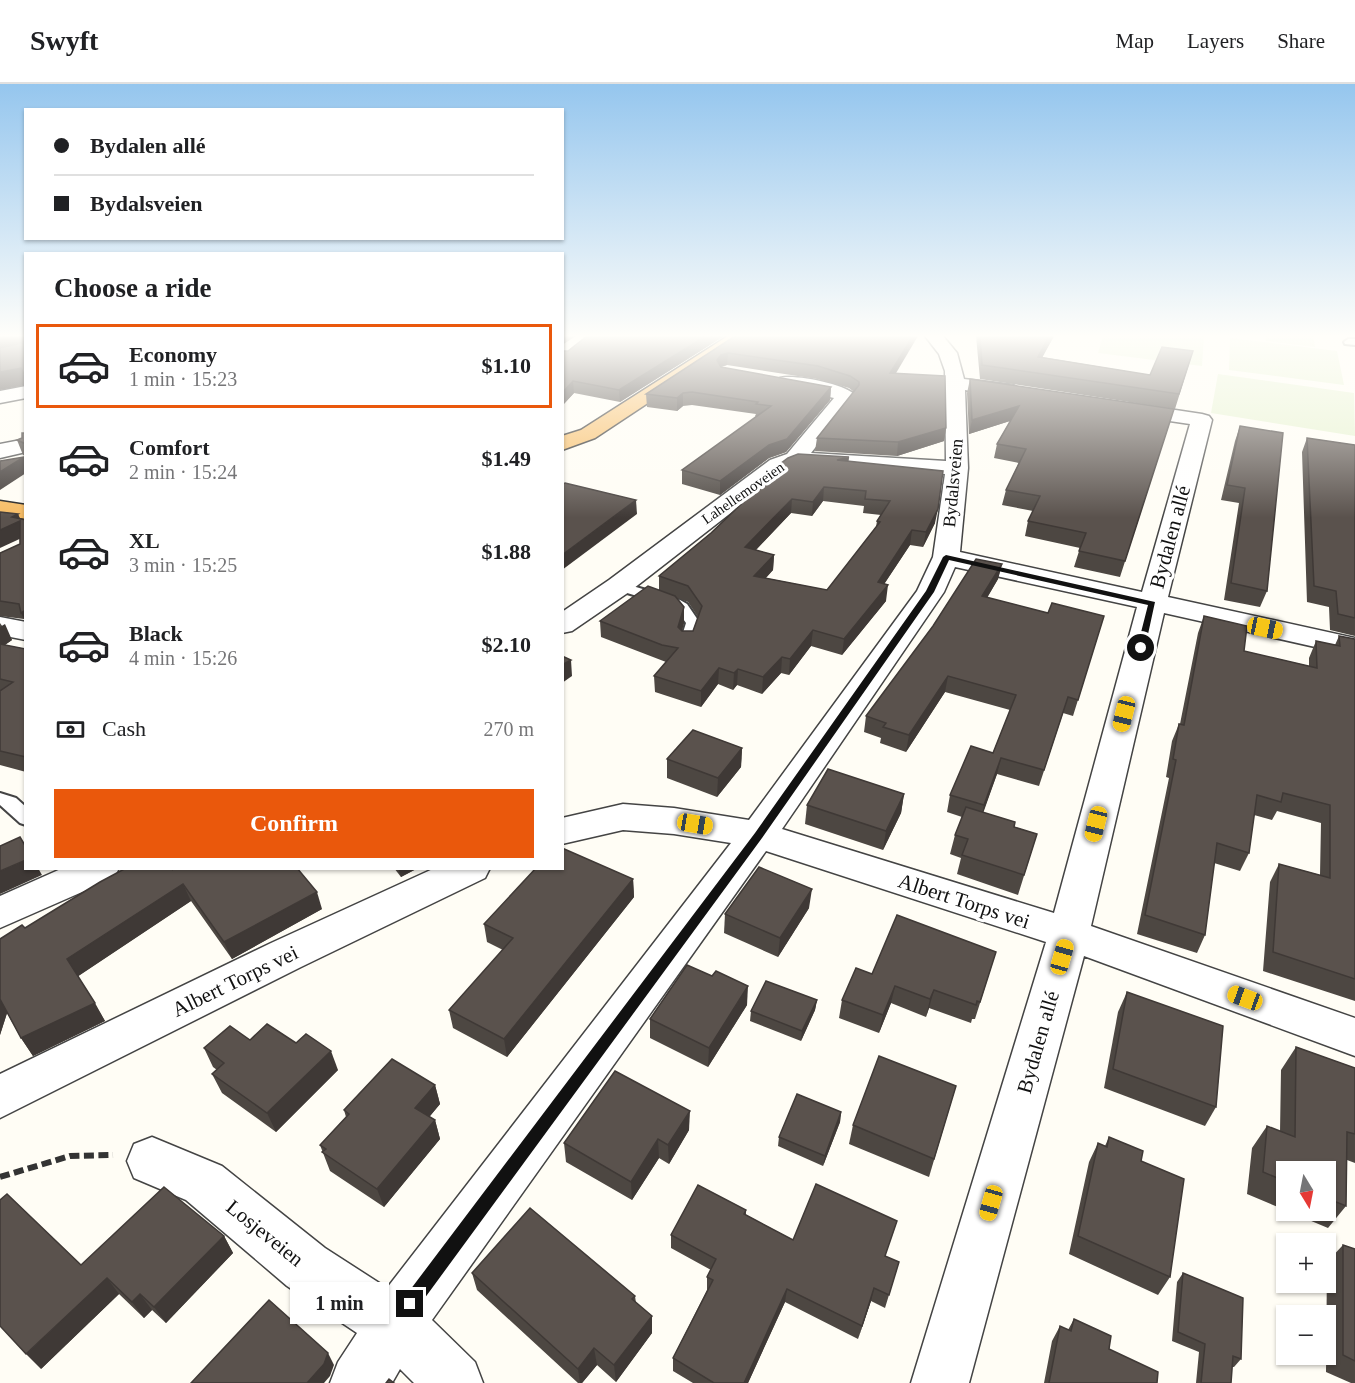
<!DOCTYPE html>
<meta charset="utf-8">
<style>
:root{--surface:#fff;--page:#f2f2f2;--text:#202124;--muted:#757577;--line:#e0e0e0;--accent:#ea580c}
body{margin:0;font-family:Georgia,serif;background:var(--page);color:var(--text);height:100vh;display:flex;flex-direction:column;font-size:22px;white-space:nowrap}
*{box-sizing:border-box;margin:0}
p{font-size:20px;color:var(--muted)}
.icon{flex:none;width:33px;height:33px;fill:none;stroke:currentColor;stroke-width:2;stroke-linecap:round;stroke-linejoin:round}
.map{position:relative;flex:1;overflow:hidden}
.side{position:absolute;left:24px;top:168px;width:540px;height:618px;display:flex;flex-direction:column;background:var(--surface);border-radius:0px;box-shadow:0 2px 4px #0004}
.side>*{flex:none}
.hud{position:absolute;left:24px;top:24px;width:540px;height:132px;border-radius:0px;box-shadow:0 2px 4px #0004;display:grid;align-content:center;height:132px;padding:0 30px;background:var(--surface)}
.needle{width:39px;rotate:170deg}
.tools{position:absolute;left:1276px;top:1077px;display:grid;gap:12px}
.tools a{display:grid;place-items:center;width:60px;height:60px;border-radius:0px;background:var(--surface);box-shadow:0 2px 4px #0004;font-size:30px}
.end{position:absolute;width:27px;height:27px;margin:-14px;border:8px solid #111;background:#fff;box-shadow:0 0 0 3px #fff}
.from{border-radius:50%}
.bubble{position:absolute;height:42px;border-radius:0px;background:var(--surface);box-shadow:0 2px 4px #0004;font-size:20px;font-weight:700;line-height:42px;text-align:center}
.car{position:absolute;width:18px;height:36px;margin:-18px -9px;border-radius:8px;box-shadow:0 0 4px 2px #0007;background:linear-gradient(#f5c518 24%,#345 0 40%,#f5c518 0 76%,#345 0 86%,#f5c518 0)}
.hud b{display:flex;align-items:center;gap:21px;height:57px;font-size:22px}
.hud b+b{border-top:2px solid var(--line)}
.hud i{width:15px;height:15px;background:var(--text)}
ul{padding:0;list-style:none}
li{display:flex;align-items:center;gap:18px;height:84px;margin:0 12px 9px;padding:0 18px;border:3px solid transparent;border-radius:0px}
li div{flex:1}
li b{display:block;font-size:22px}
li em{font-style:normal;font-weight:700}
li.active{border-color:var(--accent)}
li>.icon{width:54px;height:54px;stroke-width:1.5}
h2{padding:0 30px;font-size:27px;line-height:72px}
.pay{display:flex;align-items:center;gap:15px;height:66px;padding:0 30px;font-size:22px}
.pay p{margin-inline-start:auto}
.button{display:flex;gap:12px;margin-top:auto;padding:12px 30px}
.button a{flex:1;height:69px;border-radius:0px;background:var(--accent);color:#fff;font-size:24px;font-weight:700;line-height:69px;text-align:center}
header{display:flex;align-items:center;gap:36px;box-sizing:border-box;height:84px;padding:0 30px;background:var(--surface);border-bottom:2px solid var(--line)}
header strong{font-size:28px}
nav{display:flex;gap:33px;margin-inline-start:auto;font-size:21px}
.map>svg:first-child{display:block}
.pitch{fill:#e6f2cf}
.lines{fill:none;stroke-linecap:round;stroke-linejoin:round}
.service-casing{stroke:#444;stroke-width:4}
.minor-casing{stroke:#444;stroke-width:3}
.tertiary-casing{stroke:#444;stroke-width:3}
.trunk-casing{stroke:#222;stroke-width:3}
.path{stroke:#333;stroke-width:6;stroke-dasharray:10 4.5;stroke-linecap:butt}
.service{fill:#fff;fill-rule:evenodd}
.minor{fill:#fff;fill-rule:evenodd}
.tertiary{fill:#fff;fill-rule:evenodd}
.trunk{fill:#f7bc64;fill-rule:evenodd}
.wall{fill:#4d4742;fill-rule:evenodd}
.shaded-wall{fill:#3f3936}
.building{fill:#5a524d;stroke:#3f3936;stroke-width:1.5;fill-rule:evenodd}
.route{fill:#111}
.labels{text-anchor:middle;stroke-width:6;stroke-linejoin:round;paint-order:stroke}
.far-street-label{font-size:15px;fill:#111;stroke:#fff}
.street-label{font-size:18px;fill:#111;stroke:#fff}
.near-street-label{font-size:21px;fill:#111;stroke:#fff}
</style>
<header>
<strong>Swyft</strong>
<nav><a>Map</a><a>Layers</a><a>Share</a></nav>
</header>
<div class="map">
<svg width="1355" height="1299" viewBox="0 0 1355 1299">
<rect width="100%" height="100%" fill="#fffdf5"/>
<g class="pitch">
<polygon points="1103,252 1204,252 1202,282 1098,269"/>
<polygon points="1265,252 1313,252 1315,263 1266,257"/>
<polygon points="1230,254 1337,267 1344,301 1229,286"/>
<polygon points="1218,290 1354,309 1355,352 1211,329"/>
</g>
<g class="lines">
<defs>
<g id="service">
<polygon points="1348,255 1355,255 1355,261 1345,260 1344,258"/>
<polygon points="619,498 680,516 687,520 700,539 692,561 682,561 680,558 686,539 677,526 670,522 614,505 614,499"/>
<polygon points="0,709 16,714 26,723 26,741 20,739 0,721"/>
</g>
<g id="minor">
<path d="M925 252H943L957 269 964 295 1013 301 1023 307 1013 313 965 306 968 384 960 468 1142 508 1190 340 1129 331 1122 329 1119 325 1122 321 1129 319 1202 330 1209 332 1212 336 1168 513 1355 554V572L1164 529 1091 842 1355 934V972L1084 872 969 1299H911L1046 858 766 767 432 1236 475 1278 483 1299H414L400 1285 392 1299H330L338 1278 357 1249 287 1202 186 1116 134 1094 127 1077 134 1060 152 1053 222 1082 325 1164 387 1204 731 759 674 750 623 746 562 760V734L623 720 674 724 749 736 917 507 933 473 945 390 797 382 786 386 629 508 572 547 562 549V528L609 496 770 376 787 370 834 314 780 302 777 298 780 294C794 290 847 300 856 312L811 369 946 377 945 287 939 270ZM955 483 1137 523 1054 829 782 745 944 508Z"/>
<polygon points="26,355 26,368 0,374 0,360"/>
<polygon points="0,533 26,538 26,556 0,551"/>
<polygon points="63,784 119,784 114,794 0,844 0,812"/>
<polygon points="435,784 490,784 485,794 301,883 0,1034 0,990 271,859"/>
</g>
<polygon id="tertiary" points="26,302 26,314 0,319 0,307"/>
<g id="trunk">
<polygon points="728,252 749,252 595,354 562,366 562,352 581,346"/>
<polygon points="0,417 26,421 26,435 0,431"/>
</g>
</defs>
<use href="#service" class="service-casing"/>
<use href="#minor" class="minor-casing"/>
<use href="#tertiary" class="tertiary-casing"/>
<use href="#trunk" class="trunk-casing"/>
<polyline class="path" points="0,1093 70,1072 113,1071"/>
<use href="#service" class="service"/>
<use href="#minor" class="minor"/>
<use href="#tertiary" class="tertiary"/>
<use href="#trunk" class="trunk"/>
</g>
<g class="wall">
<polygon points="724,252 620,318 574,309 562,322 562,267 568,267"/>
<polygon points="735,252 896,289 946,344 944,357 897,372 815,367 817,354 854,308 849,304 817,295 727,281 721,283 831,303 830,316 786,368 769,374 720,411 682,400 682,386 756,333 755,332 756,330 692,321 683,322 677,327 647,323 646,310"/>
<polygon points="976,252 1054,252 1042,273 1150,291 1193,267 1175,325 980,295"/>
<polygon points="970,295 1174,325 1120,493 1074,483 1080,464 1025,452 1028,437 1033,427 1002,421 1006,406 1019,379 994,374 997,360 1010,337 969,350 967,309"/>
<polygon points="1240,342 1267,507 1260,523 1224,516 1239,419 1221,416 1235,357"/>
<polygon points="26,349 26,372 23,371 17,356 22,354"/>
<polygon points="1307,354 1355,361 1355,552 1330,546 1329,523 1307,518 1302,368"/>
<path d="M849 373 848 378 935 439 923 463 910 461 884 500 886 517 842 571 811 562 789 591 781 589 762 610 737 601 733 606 718 600 701 623 655 608 654 592 666 578 601 553 600 537 659 506V492L711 449 748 414V404ZM823 417 864 422 863 429 881 431 877 437 876 443 827 506 766 494 773 486 774 471 756 466 791 429 812 432ZM677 514 688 518 698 533 693 547H682L684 539V523Z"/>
<polygon points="18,430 20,435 26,539 24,535 0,532 0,469 20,460"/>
<polygon points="1002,480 998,495 987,514 1048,529 1104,532 1073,632 1063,629 1039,702 997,690 983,728 1014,743 1037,750 1018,811 957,790 961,774 950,770 955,751 962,733 947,728 950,711 993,669 1010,626 945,608 906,668 880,659 881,654 864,648 866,632"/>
<polygon points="1204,532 1244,567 1309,582 1309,574 1316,557 1335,561 1339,552 1355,555 1355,917 1263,887 1270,798 1279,780 1320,791 1321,739 1277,727 1272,736 1254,731 1249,769 1240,787 1214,779 1205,851 1197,869 1137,850 1169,694 1166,693 1172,657 1179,640 1180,640 1198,549"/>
<polygon points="0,539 12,556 5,561 26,565 26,688 0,681"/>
<polygon points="742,664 741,683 717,713 667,694 667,675"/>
<polygon points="904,710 901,729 883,766 805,740 807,721"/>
<polygon points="126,784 322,825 232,875 191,817 78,892 105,937 33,972 21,954 7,929 0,951 0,855 25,844"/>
<polygon points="394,784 418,784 401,793"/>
<polygon points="633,795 634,813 507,973 453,944 449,926 503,866 487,858 484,840"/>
<polygon points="809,824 778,873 724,849 725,830"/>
<polygon points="996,868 975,935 972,935 971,939 929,924 926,933 891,919 879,949 839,934 842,916 872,890"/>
<polygon points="1127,908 1216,1023 1205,1042 1104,1004 1118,928"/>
<polygon points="817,916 815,926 801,957 750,937 751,927"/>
<polygon points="747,921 708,983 650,954 650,935"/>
<polygon points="250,956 338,986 276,1048 222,1009 212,990 217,986 213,983 204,964"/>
<path d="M1296 963 1355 984V1079L1347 1076 1346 1122 1328 1144 1247 1110 1252 1064 1267 1042 1280 1048 1281 986ZM1287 1088H1326V1126H1287Z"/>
<polygon points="435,1001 440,1020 429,1033 435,1036 440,1055 384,1123 330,1087 320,1061 346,1033 344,1026"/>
<polygon points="956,1002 929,1093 849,1060 853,1041"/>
<polygon points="841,1028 840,1038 823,1082 778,1062 779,1053"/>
<polygon points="689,1046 669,1080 659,1074 632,1116 566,1078 564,1059"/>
<polygon points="1109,1053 1141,1077 1170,1193 1158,1211 1069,1170 1089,1078 1098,1059 1105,1062"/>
<polygon points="746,1126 746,1131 793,1156 897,1137 885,1172 899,1178 885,1224 871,1217 858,1255 785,1218 748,1299 693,1299 673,1287 673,1274 707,1206 707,1193 711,1186 671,1164 671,1151"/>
<polygon points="224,1152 233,1169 166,1239 152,1226 144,1234 119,1210 41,1285 81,1181"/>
<polygon points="1343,1161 1355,1165 1355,1299 1351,1299 1326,1288 1327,1178"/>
<polygon points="472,1189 635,1212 636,1219 652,1232 652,1249 616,1298 597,1281 582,1299 578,1299 477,1206"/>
<polygon points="1183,1189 1241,1275 1234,1283 1232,1283 1231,1299 1196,1299 1199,1268 1172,1257 1177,1198"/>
<polygon points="1074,1235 1109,1265 1157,1299 1044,1299 1052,1257 1060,1242 1068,1246"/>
</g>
<g class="shaded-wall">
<polygon points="0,252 24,252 26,261 0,267"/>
<polygon points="562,252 576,252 562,261"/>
<polygon points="706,252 724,252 620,318 619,306"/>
<polygon points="913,252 918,252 889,301 890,289"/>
<polygon points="1049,252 1054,252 1035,287 1038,273"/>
<polygon points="728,269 727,281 720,283 717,276 721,271"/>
<polygon points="21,284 26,295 26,301 0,306 0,288"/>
<polygon points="573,297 574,309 562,322 562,309"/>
<polygon points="831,303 830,316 786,368 769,374 720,411 720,397"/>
<polygon points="683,309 683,322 677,327 677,314"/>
<polygon points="1019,322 1016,335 969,350 972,336"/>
<polygon points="946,344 944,357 897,372 898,358"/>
<polygon points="24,373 26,376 26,389 0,406 0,388"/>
<polygon points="849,373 847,387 837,376"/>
<polygon points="824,403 823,417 812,432 813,418"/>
<polygon points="792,415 791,429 744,478 745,463"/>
<polygon points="636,416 637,430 562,486 562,471"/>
<polygon points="938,425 935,439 923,463 926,448"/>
<polygon points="18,430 24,444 26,452 0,464 0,446 12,433"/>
<polygon points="912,446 910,461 875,514 878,498"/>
<polygon points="774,471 773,486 753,507 754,492"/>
<polygon points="1002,480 998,495 979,527 982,512"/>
<polygon points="888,501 886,517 842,571 844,555"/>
<polygon points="684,523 684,539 678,559 678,543"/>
<polygon points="26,526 26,539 21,529"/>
<polygon points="5,540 12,556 0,564 0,543"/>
<polygon points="813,546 811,562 789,591 790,575"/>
<polygon points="782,573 781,589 762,610 763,593"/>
<polygon points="571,576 572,592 562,599 562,581"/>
<polygon points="719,584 718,600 701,623 701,607"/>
<polygon points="738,585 737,601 733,606 734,589"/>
<polygon points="948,592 945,608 906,668 909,651"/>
<polygon points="742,664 741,683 717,713 718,694"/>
<polygon points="1001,674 997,690 980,738 984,721"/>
<polygon points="904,710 901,729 883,766 886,747"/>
<polygon points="26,776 26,784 38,784 42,791 0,810 0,787"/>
<polygon points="398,784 418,784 401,793"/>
<polygon points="633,795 634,813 507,973 504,955"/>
<polygon points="183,800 191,817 77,893 67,875"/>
<polygon points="812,805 809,824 778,873 780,854"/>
<polygon points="317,808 322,825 232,875 224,858"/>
<polygon points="748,902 747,921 708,983 709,964"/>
<polygon points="895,902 891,919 879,949 883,931"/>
<polygon points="934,906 929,924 926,933 930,915"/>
<polygon points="0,913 8,926 0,951"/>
<polygon points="817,916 815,926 801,957 802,947"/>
<polygon points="95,919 105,937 33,972 21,954"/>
<polygon points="331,967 338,986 276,1048 267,1029"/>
<polygon points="435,1001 440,1020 421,1043 415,1024"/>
<polygon points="690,1027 689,1046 669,1080 668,1061"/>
<polygon points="841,1028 840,1038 823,1082 825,1072"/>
<polygon points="435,1036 440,1055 384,1123 377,1105"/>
<polygon points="658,1055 659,1074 632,1116 631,1098"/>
<polygon points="224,1152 233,1169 166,1239 154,1223"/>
<polygon points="107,1194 119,1210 41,1285 26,1270"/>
<polygon points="874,1204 871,1217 858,1255 862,1242"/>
<polygon points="787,1205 785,1218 748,1299 744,1299"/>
<polygon points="140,1210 152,1226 144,1234 132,1218"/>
<polygon points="652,1232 652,1249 616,1298 614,1281"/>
<polygon points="594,1264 597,1281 582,1299 580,1299 578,1285"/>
<polygon points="328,1269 334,1281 330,1292 324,1299 307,1299"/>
</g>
<g class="building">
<polygon points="22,252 26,252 26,294 21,284 0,288 0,264 22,259"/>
<polygon points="587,252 706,252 619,306 573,297 562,309 562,267 568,267"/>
<polygon points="735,252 913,252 890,289 945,292 946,344 898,358 817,354 859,301 859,298 850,292 818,282 728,269 721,271 717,276 721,283 831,303 787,355 769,361 720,397 682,386 771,322 756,320 758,318 692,308 683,309 677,314 646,310"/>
<polygon points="980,252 1049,252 1038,273 1150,291 1162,263 1193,267 1179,310 982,281"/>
<polygon points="970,295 1174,325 1125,477 1079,467 1086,449 1028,437 1040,412 1006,406 1026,365 997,360 1019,322 972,336"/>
<polygon points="1240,342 1283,349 1267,507 1231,499 1245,404 1227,401"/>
<polygon points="22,349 26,349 26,360 17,356 22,354"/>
<polygon points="1307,354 1355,361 1355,534 1338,530 1336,507 1314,502"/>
<path d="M798 370 849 373 837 376 943 387 938 425 926 448 912 446 878 498 888 501 844 555 813 546 790 575 782 573 763 593 738 585 734 589 719 584 701 607 654 592 678 564 662 561 600 537 648 502 675 512 684 523 678 543 682 547H693L702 522 688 502 659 492 711 449 756 406 748 404 788 374ZM824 403 866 407 865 415 890 417 877 437 880 438 827 506 754 492 774 471 745 463 792 415 813 418Z"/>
<polygon points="24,373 0,388 0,377"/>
<polygon points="565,399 636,416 562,471 562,401"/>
<polygon points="0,428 18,430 12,433 26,436 26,526 21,529 19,520 0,517 0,469 20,460 20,437 0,446"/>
<polygon points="976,475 1002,480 982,512 1048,529 1052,519 1104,532 1078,616 1068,613 1044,686 1001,674 984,721 950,711 971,662 993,669 1016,611 948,592 909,651 883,643 886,639 866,632 933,542"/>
<polygon points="1204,532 1247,542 1244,567 1317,584 1316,557 1340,562 1339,552 1355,555 1355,895 1273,868 1279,780 1330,794 1330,721 1283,709 1281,718 1257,711 1249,769 1217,759 1205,851 1145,831 1176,676 1173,675 1179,640 1184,641"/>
<polygon points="0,560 26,565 26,673 0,667 0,607 13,598 0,595"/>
<polygon points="562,572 571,576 562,581"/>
<polygon points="693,646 742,664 718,694 667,675"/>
<polygon points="828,685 904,710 886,747 807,721"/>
<polygon points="966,723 1015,738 1014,743 1037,750 1024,791 962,771 968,755 955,751"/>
<polygon points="20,753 26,763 26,776 0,787 0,762"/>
<polygon points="562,764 633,795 504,955 449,926 513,854 484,840 536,784 562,784"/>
<polygon points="759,783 812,805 780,854 725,830"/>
<polygon points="126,784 171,784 173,786 172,784 297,784 317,808 224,858 183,800 67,875 95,919 21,954 0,915 0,855 22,841 25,844 100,798"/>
<polygon points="897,831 996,868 980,918 977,917 976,921 934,906 930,915 895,902 883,931 842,916 856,884 872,890"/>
<polygon points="687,881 712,892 716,887 748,902 709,964 650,935"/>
<polygon points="766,897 817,916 802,947 751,927"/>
<polygon points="1127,908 1223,942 1216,1023 1113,985"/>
<polygon points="267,940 296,959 306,950 331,967 267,1029 212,990 224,979 204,964 230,942 250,956"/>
<polygon points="1296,963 1355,984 1355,1050 1347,1048 1346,1122 1326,1114 1326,1088 1287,1088 1287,1098 1263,1088 1267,1042 1295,1053"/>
<polygon points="879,972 956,1002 934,1075 853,1041"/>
<polygon points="392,975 435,1001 415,1024 435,1036 377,1105 322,1068 326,1065 320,1061 349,1030 344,1026"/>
<polygon points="615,987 690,1027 668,1061 658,1055 631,1098 564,1059"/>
<polygon points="797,1010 841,1028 825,1072 779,1053"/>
<polygon points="1109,1053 1143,1067 1141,1077 1184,1095 1170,1193 1078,1152 1098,1059 1107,1063"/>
<polygon points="816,1100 897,1137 885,1172 899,1178 889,1211 874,1204 862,1242 787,1205 744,1299 714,1299 673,1274 713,1196 707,1193 716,1175 671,1151 698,1101 746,1126 744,1130 793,1156"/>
<polygon points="164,1103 224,1152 154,1223 140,1210 132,1218 107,1194 26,1270 0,1242 0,1116 7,1110 81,1181"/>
<polygon points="530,1124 635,1212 632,1215 652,1232 614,1281 594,1264 578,1285 472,1189"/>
<polygon points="1343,1161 1355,1165 1355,1277 1343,1271"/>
<polygon points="1183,1189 1243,1214 1241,1275 1233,1272 1231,1299 1201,1299 1205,1260 1178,1248"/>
<polygon points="269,1216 328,1269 324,1280 307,1299 191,1299"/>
<polygon points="1074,1235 1111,1252 1109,1265 1158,1288 1157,1299 1049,1299 1060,1242 1071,1247"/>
<polygon points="389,1295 394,1299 386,1299"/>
</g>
<linearGradient id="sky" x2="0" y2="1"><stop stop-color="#95c6ee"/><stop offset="0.58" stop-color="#fffefa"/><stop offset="1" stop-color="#fffefa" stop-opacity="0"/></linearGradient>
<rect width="1355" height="434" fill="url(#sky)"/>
<polygon class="route" points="946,471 1155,518 1145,564 1141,566 1137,564 1148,521 949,476 934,508 762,754 416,1226 410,1228 404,1226 402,1220 404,1214 755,749 926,507 943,473"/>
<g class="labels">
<g class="far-street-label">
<text transform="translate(743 409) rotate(-35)" y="5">Lahellemoveien</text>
</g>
<g class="street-label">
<text transform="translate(953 399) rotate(-85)" y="6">Bydalsveien</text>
</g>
<g class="near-street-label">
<text transform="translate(1170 453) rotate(-75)" y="7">Bydalen allé</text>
<text transform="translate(964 817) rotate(18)" y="7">Albert Torps vei</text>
<text transform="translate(235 897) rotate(-26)" y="7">Albert Torps vei</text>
<text transform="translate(1038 958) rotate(-74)" y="7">Bydalen allé</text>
<text transform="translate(265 1149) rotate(39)" y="7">Losjeveien</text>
</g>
</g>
</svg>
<div class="tools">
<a><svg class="needle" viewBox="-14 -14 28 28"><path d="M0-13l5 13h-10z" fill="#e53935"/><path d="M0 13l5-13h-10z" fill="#757577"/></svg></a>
<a>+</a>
<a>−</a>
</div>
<i class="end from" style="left:1141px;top:564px"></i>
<i class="end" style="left:410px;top:1220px"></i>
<div class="bubble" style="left:290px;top:1198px;width:99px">1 min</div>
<i class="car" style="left:1265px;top:544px;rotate:102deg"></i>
<i class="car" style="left:1124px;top:630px;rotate:194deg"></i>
<i class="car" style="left:695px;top:740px;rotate:100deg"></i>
<i class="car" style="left:1096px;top:740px;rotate:194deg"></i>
<i class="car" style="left:1062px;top:873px;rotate:16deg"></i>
<i class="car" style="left:1245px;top:914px;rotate:290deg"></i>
<i class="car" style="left:991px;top:1119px;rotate:196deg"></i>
<div class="hud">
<b><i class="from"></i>Bydalen allé</b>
<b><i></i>Bydalsveien</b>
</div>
<section class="side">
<h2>Choose a ride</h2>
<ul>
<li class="active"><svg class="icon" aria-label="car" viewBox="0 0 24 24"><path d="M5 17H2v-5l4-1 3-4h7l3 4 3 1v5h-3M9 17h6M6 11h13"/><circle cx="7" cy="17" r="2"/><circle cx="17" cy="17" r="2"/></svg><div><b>Economy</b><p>1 min · 15:23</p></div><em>$1.10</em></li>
<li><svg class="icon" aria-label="car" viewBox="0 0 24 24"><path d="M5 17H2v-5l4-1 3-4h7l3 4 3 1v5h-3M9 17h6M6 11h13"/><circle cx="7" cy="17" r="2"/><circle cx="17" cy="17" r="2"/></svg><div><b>Comfort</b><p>2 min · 15:24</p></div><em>$1.49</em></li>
<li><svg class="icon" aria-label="car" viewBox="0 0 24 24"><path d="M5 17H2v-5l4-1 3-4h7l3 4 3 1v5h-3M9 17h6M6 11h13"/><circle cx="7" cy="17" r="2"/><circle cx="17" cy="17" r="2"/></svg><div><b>XL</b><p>3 min · 15:25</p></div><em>$1.88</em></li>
<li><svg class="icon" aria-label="car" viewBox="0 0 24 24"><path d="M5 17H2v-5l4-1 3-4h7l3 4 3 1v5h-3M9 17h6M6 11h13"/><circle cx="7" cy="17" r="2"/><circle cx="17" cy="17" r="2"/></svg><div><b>Black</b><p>4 min · 15:26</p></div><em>$2.10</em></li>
</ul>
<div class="pay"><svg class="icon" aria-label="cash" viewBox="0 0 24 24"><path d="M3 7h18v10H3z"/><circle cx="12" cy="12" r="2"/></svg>Cash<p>270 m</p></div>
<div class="button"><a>Confirm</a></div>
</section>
</div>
